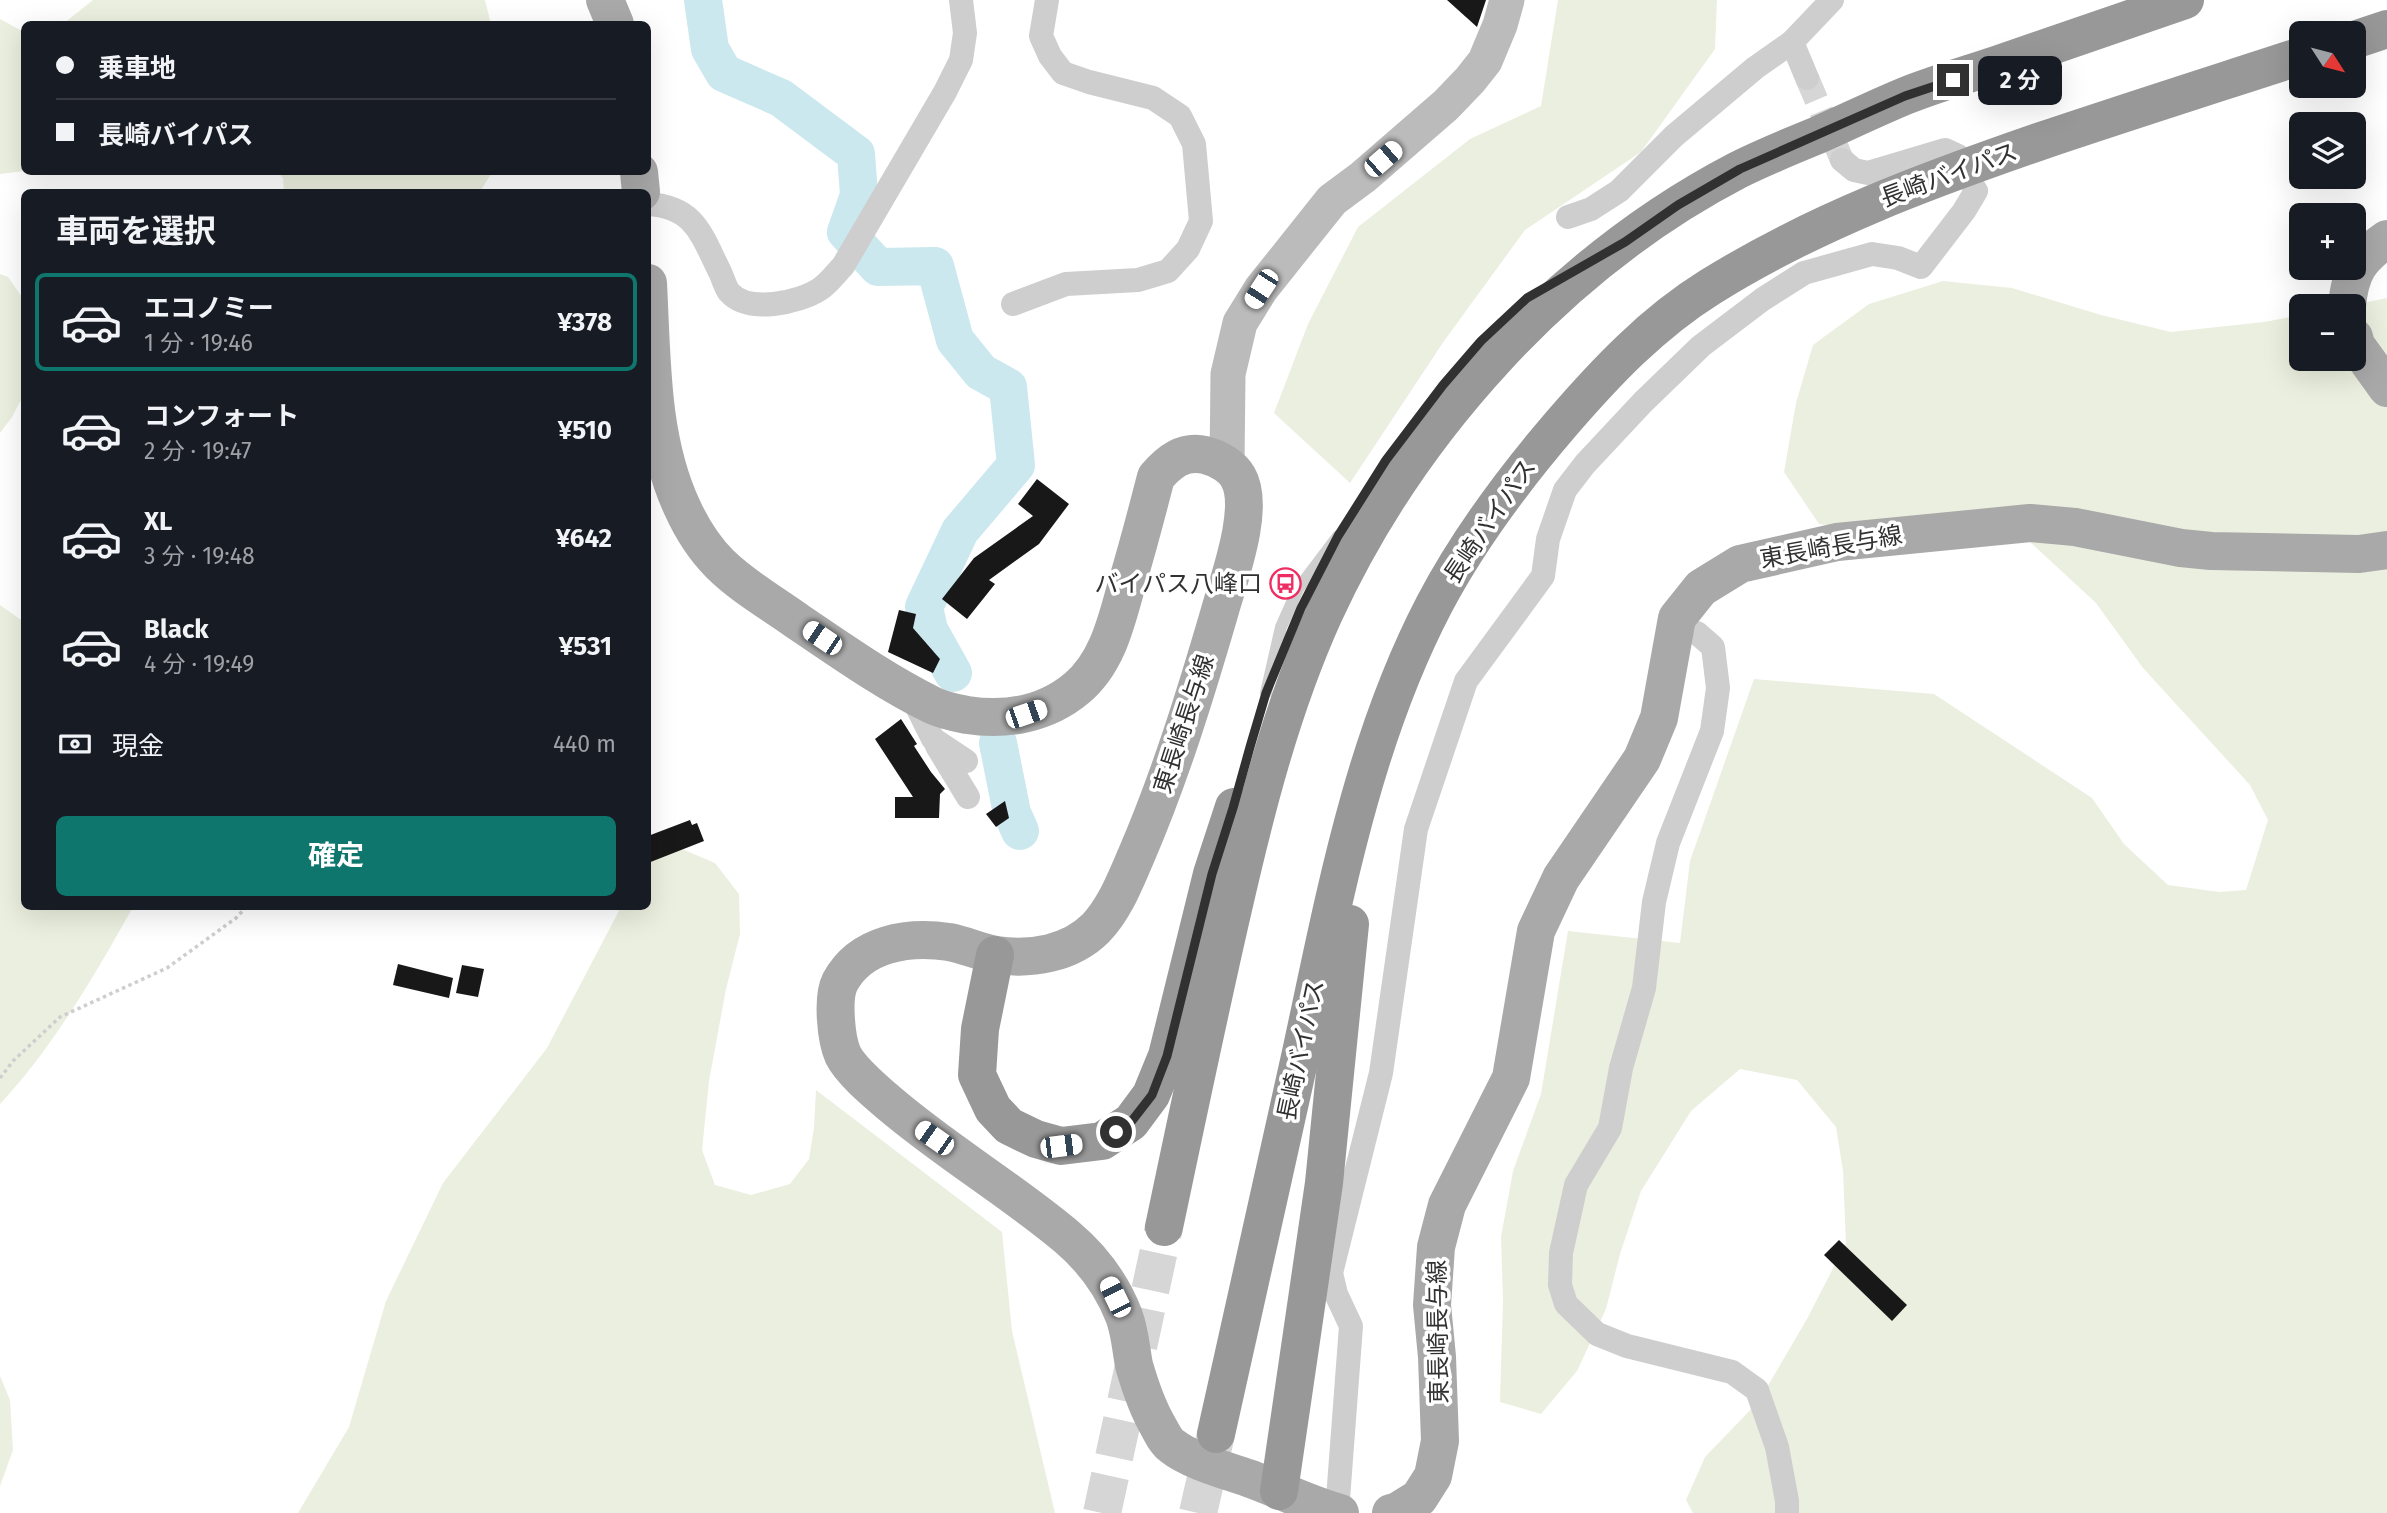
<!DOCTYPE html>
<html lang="ja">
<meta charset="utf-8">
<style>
:root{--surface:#171b24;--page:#20242c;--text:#f1f3f6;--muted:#9ea1a6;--line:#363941;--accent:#0f766e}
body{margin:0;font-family:"Fira Sans","Noto Sans JP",sans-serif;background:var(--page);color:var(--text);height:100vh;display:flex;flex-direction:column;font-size:26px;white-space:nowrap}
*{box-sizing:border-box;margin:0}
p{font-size:23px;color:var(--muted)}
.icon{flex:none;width:38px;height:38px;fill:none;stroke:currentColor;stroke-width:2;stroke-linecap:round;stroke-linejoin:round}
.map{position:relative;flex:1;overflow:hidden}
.sheet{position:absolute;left:21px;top:189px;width:630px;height:721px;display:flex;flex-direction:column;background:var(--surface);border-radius:10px;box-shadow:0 7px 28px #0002}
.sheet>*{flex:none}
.guide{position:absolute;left:21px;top:21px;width:630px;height:154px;border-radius:10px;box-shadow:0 7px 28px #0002;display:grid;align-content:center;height:154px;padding:0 35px;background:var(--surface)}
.needle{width:46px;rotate:126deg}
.tools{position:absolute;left:2289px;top:21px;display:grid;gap:14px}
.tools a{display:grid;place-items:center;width:77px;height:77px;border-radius:10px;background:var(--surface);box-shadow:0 7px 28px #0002;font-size:35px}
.end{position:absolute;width:32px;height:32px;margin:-16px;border:9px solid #313131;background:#fff;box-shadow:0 0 0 4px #fff}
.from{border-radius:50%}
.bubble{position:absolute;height:49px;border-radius:10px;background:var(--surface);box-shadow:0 7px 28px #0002;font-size:23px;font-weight:700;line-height:49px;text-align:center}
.car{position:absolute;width:21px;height:42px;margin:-21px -10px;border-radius:9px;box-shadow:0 0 5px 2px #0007;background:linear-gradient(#fff 24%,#345 0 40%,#fff 0 76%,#345 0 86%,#fff 0)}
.guide b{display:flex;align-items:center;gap:24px;height:66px;font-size:26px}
.guide b+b{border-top:2px solid var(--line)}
.guide i{width:18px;height:18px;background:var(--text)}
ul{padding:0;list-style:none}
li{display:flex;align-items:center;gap:21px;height:98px;margin:0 14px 10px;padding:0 21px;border:4px solid transparent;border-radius:10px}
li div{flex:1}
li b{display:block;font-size:26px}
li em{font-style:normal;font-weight:700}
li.on{border-color:var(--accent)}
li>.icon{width:63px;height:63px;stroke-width:1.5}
h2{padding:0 35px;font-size:32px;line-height:84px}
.pay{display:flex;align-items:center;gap:18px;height:77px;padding:0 35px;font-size:26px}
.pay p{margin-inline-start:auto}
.primary-button{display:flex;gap:14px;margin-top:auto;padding:14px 35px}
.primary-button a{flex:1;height:80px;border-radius:10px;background:var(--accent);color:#fff;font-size:28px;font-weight:700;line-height:80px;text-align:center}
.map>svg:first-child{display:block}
.green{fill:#ebefdf}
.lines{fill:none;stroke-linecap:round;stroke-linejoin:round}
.river{stroke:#cbe8ef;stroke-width:38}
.building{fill:#181818}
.street-tunnel{stroke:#d6d6d6;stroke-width:24;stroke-dasharray:24 12;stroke-linecap:butt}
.highway-tunnel{stroke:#d6d6d6;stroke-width:38;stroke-dasharray:38 19;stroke-linecap:butt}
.path{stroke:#cecece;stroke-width:3.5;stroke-dasharray:3.5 3.5;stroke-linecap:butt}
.lane{stroke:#cecece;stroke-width:12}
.street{stroke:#cecece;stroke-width:24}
.secondary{stroke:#bbb;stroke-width:35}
.primary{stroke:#a9a9a9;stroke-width:38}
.highway{stroke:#989898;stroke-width:38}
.route{stroke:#313131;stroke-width:9}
.labels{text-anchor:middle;stroke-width:7;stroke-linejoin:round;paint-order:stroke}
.street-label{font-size:24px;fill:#313131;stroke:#fff}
.poi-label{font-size:24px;fill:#313131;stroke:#fff;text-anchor:end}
</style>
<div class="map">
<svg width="2387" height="1513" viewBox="0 0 2387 1513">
<rect width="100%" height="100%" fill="#fff"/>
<g class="green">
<polygon points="93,0 485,0 491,24 63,24"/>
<polygon points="1558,0 1717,0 1715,49 1641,152 1525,230 1444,341 1350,483 1274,413 1308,324 1358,227 1470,139 1541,106"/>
<polygon points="0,19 20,30 24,30 24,171 0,174"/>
<polygon points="278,172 492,172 480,192 284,192 283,178"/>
<polygon points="0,274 8,277 24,300 24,394 12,417 0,433"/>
<polygon points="1943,281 2012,288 2101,315 2171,332 2264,322 2301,315 2301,359 2354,359 2348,306 2387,298 2387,1513 1693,1513 1686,1500 1705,1457 1759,1401 1807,1319 1846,1243 1843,1171 1836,1127 1797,1080 1740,1069 1691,1111 1641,1191 1620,1254 1606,1309 1577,1371 1541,1414 1500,1402 1503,1300 1501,1237 1513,1171 1541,1094 1568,931 1680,943 1690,861 1754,679 1934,694 2092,798 2124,844 2168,885 2219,892 2246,890 2268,820 2250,785 2143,668 2096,603 2029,541 1883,532 1819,524 1784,472 1796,403 1813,345 1869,304"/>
<path d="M0 605 24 622V906L133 907C96 973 52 1049 0 1104Z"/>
<polygon points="675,846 715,863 739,894 740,934 726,989 709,1081 702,1150 715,1185 751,1195 790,1184 809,1159 814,1128 816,1090 1002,1232 1012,1331 1055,1513 298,1513 349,1427 386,1301 443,1183 547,1048 621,907 648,906 648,863"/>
<polygon points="0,1376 10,1400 13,1450 0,1486"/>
</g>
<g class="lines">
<g class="river">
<polyline points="703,0 710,49 724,73 781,98 856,154 859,195 846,232 878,267 935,266 955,340 981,372 1008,387 1016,465 960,531 924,607 929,630 953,673"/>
<polyline points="998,743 1012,813 1020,831"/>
</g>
</g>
<g class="building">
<polygon points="1447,0 1486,0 1477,27"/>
<polygon points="1037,479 1069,504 1039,544 989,580 995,584 967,619 942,599 974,558 1033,516 1018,504"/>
<polygon points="899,610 916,614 913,628 940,659 933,673 888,652"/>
<polygon points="901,719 917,744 914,746 931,772 945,789 940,794 939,818 895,818 895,797 913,797 875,739"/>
<polygon points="1005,801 1009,818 996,827 986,814"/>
<polygon points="690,820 692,825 697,823 704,841 648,863 648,836"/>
<polygon points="398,964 453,978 449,998 393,985"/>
<polygon points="462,965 484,969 478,997 456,993"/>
<polygon points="1839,1240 1907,1305 1892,1321 1824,1255"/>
</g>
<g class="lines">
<polyline class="street-tunnel" points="1807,78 1842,160"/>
<g class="highway-tunnel">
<polyline points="1102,1513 1164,1227"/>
<polyline points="1198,1513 1216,1434"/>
</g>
<polyline class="path" points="0,1078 14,1060 60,1017 167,968 236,918 247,906"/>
<polyline class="lane" points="1266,693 1281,627 1298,589 1338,536"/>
<g class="street">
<polyline points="1792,42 1807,78"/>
<polyline points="1842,160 1854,170 1868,173 1945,150 1958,156"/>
<path d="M648 204C695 207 701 234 720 272 723 278 725 287 729 292 748 314 799 303 820 289 829 283 836 273 843 266L945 92 961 60 965 33 961 0"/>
<polyline points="1568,217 1591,209 1619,191 1674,136 1755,68 1792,42 1832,0"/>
<polyline points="1013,304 1066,284 1138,280 1168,271 1188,249 1201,221 1194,144 1180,116 1153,98 1089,82 1063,73 1050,56 1041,36 1047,0"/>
<polyline points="1674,627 1697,633 1713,647 1718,688 1712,731 1668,843 1654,902 1644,988 1621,1068 1610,1128 1576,1185 1561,1253 1560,1285 1566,1304 1597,1334 1627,1346 1732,1372 1757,1390 1777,1447 1787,1501 1787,1513"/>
<polyline points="911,695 933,739 966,761"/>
<polyline points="937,746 968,797"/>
<polyline points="1337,1512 1351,1326 1336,1294 1331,1273 1381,1073 1416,829 1466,681 1543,576 1548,539 1565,490 1585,464 1643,402 1701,346 1763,299 1804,273 1872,254 1898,258 1921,267 1964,211 1976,191 1974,188"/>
</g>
<polyline class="secondary" points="1227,465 1228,374 1240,323 1261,289 1332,200 1363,177 1446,105 1470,80 1485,61 1500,25 1507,0"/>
<g class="primary">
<polyline points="605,0 615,24"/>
<polyline points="639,172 641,192"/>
<path d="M648 283C652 358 650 438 682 507 691 527 705 549 720 564 742 586 772 603 797 621 840 650 885 682 932 705 942 710 956 713 967 715 1007 721 1046 714 1077 688 1109 661 1117 618 1128 580 1138 546 1147 512 1156 477 1169 462 1183 450 1205 455 1217 458 1232 466 1238 477 1256 508 1228 581 1219 614 1195 696 1170 777 1136 856 1125 881 1115 908 1096 928 1070 954 1031 960 996 955 980 952 965 945 949 942 908 936 861 943 840 982 832 998 836 1039 843 1055 851 1071 875 1091 889 1103 945 1151 1010 1189 1067 1237 1093 1259 1112 1285 1124 1316 1130 1332 1131 1349 1134 1365 1140 1386 1147 1407 1158 1426 1162 1433 1166 1442 1172 1446 1191 1461 1225 1470 1248 1478 1279 1489 1308 1504 1340 1513"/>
<path d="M2347 306C2350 272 2359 258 2387 239"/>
<polyline points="2354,337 2356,345 2387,388"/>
<polyline points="1391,1513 1398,1511 1419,1498 1433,1476 1440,1441 1437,1357 1432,1305 1436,1247 1447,1205 1511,1078 1536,931 1561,878 1642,759 1659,718 1677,618 1701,588 1740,564 1837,542 2030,523 2075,527 2181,548 2211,551 2359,554 2387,550"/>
</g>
<g class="highway">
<polyline points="2354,40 2387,29"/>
<polyline points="995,955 980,1029 977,1075 993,1109 1009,1126 1036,1139 1061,1146 1102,1141 1131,1122 1151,1095 1167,1056 1212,874 1234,807"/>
<path d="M1164 1227C1186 1123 1208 1017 1232 913 1255 812 1281 709 1324 614 1408 431 1559 263 1738 170 1764 157 1791 146 1818 135 1847 122 1876 108 1905 96 1935 84 1966 75 1996 65 2059 43 2122 22 2185 0"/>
<path d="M1216 1434C1244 1308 1272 1183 1300 1057 1333 905 1361 745 1434 605 1468 540 1513 480 1561 424 1605 373 1652 323 1710 287 1814 222 1928 180 2044 140 2130 111 2215 84 2301 56"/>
<polyline points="1279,1491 1324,1183 1350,924"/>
</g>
</g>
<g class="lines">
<polyline class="route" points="1116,1132 1131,1122 1152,1095 1167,1056 1212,874 1233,808 1250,747 1266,693 1301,608 1338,536 1386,460 1443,385 1481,341 1527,298 1625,242 1678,205 1740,169 1905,96 1953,80"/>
</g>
<defs>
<symbol id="bus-ring" viewBox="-11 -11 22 22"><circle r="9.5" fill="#fff" stroke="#ee2e62" stroke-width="1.5"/><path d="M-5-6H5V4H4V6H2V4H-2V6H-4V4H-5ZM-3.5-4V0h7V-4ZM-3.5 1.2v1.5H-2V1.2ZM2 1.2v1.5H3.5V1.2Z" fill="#ee2e62"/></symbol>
</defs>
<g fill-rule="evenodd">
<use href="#bus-ring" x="1268" y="566" width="35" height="35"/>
</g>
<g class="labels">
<g class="street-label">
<text transform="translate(1949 175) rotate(-20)" y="8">長崎バイパス</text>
<text transform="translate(1490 521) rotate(-56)" y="8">長崎バイパス</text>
<text transform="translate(1831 547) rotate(-10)" y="8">東長崎長与線</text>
<text transform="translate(1184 724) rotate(-72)" y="8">東長崎長与線</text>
<text transform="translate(1301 1050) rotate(-78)" y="8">長崎バイパス</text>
<text transform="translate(1438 1332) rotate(-91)" y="8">東長崎長与線</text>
</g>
<g class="poi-label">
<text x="1262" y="592">バイパス八峰口</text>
</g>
</g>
</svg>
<div class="tools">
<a><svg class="needle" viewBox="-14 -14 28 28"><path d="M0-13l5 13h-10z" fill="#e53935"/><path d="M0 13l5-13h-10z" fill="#9ea1a6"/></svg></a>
<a><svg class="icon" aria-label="layers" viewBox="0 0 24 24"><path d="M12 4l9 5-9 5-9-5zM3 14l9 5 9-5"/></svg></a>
<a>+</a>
<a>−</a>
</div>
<i class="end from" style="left:1116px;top:1132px"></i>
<i class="end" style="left:1953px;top:80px"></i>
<div class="bubble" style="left:1978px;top:56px;width:84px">2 分</div>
<i class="car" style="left:1383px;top:159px;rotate:49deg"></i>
<i class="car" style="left:1261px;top:289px;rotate:213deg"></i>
<i class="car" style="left:822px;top:638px;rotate:304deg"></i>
<i class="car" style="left:1026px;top:714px;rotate:71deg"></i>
<i class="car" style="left:934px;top:1138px;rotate:305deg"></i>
<i class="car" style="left:1061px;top:1146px;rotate:83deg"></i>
<i class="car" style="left:1115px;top:1297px;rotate:334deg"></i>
<div class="guide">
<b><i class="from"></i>乗車地</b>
<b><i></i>長崎バイパス</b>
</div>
<section class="sheet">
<h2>車両を選択</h2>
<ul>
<li class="on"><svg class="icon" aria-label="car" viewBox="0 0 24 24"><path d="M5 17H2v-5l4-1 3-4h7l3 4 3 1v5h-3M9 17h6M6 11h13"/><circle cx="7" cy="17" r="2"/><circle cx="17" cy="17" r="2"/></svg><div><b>エコノミー</b><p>1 分 · 19:46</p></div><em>¥378</em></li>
<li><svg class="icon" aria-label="car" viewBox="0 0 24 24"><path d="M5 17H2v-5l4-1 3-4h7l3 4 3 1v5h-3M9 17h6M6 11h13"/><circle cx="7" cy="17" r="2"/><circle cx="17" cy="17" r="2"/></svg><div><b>コンフォート</b><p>2 分 · 19:47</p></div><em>¥510</em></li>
<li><svg class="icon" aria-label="car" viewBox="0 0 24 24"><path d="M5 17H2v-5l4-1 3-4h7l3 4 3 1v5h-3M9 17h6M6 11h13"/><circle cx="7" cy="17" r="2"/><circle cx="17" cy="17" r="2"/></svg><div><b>XL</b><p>3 分 · 19:48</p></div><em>¥642</em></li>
<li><svg class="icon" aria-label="car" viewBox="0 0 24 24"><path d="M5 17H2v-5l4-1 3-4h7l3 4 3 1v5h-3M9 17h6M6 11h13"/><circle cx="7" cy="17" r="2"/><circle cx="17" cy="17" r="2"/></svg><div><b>Black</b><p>4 分 · 19:49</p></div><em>¥531</em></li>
</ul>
<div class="pay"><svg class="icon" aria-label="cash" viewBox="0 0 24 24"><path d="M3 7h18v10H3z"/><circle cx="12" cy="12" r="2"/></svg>現金<p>440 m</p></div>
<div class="primary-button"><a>確定</a></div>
</section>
</div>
